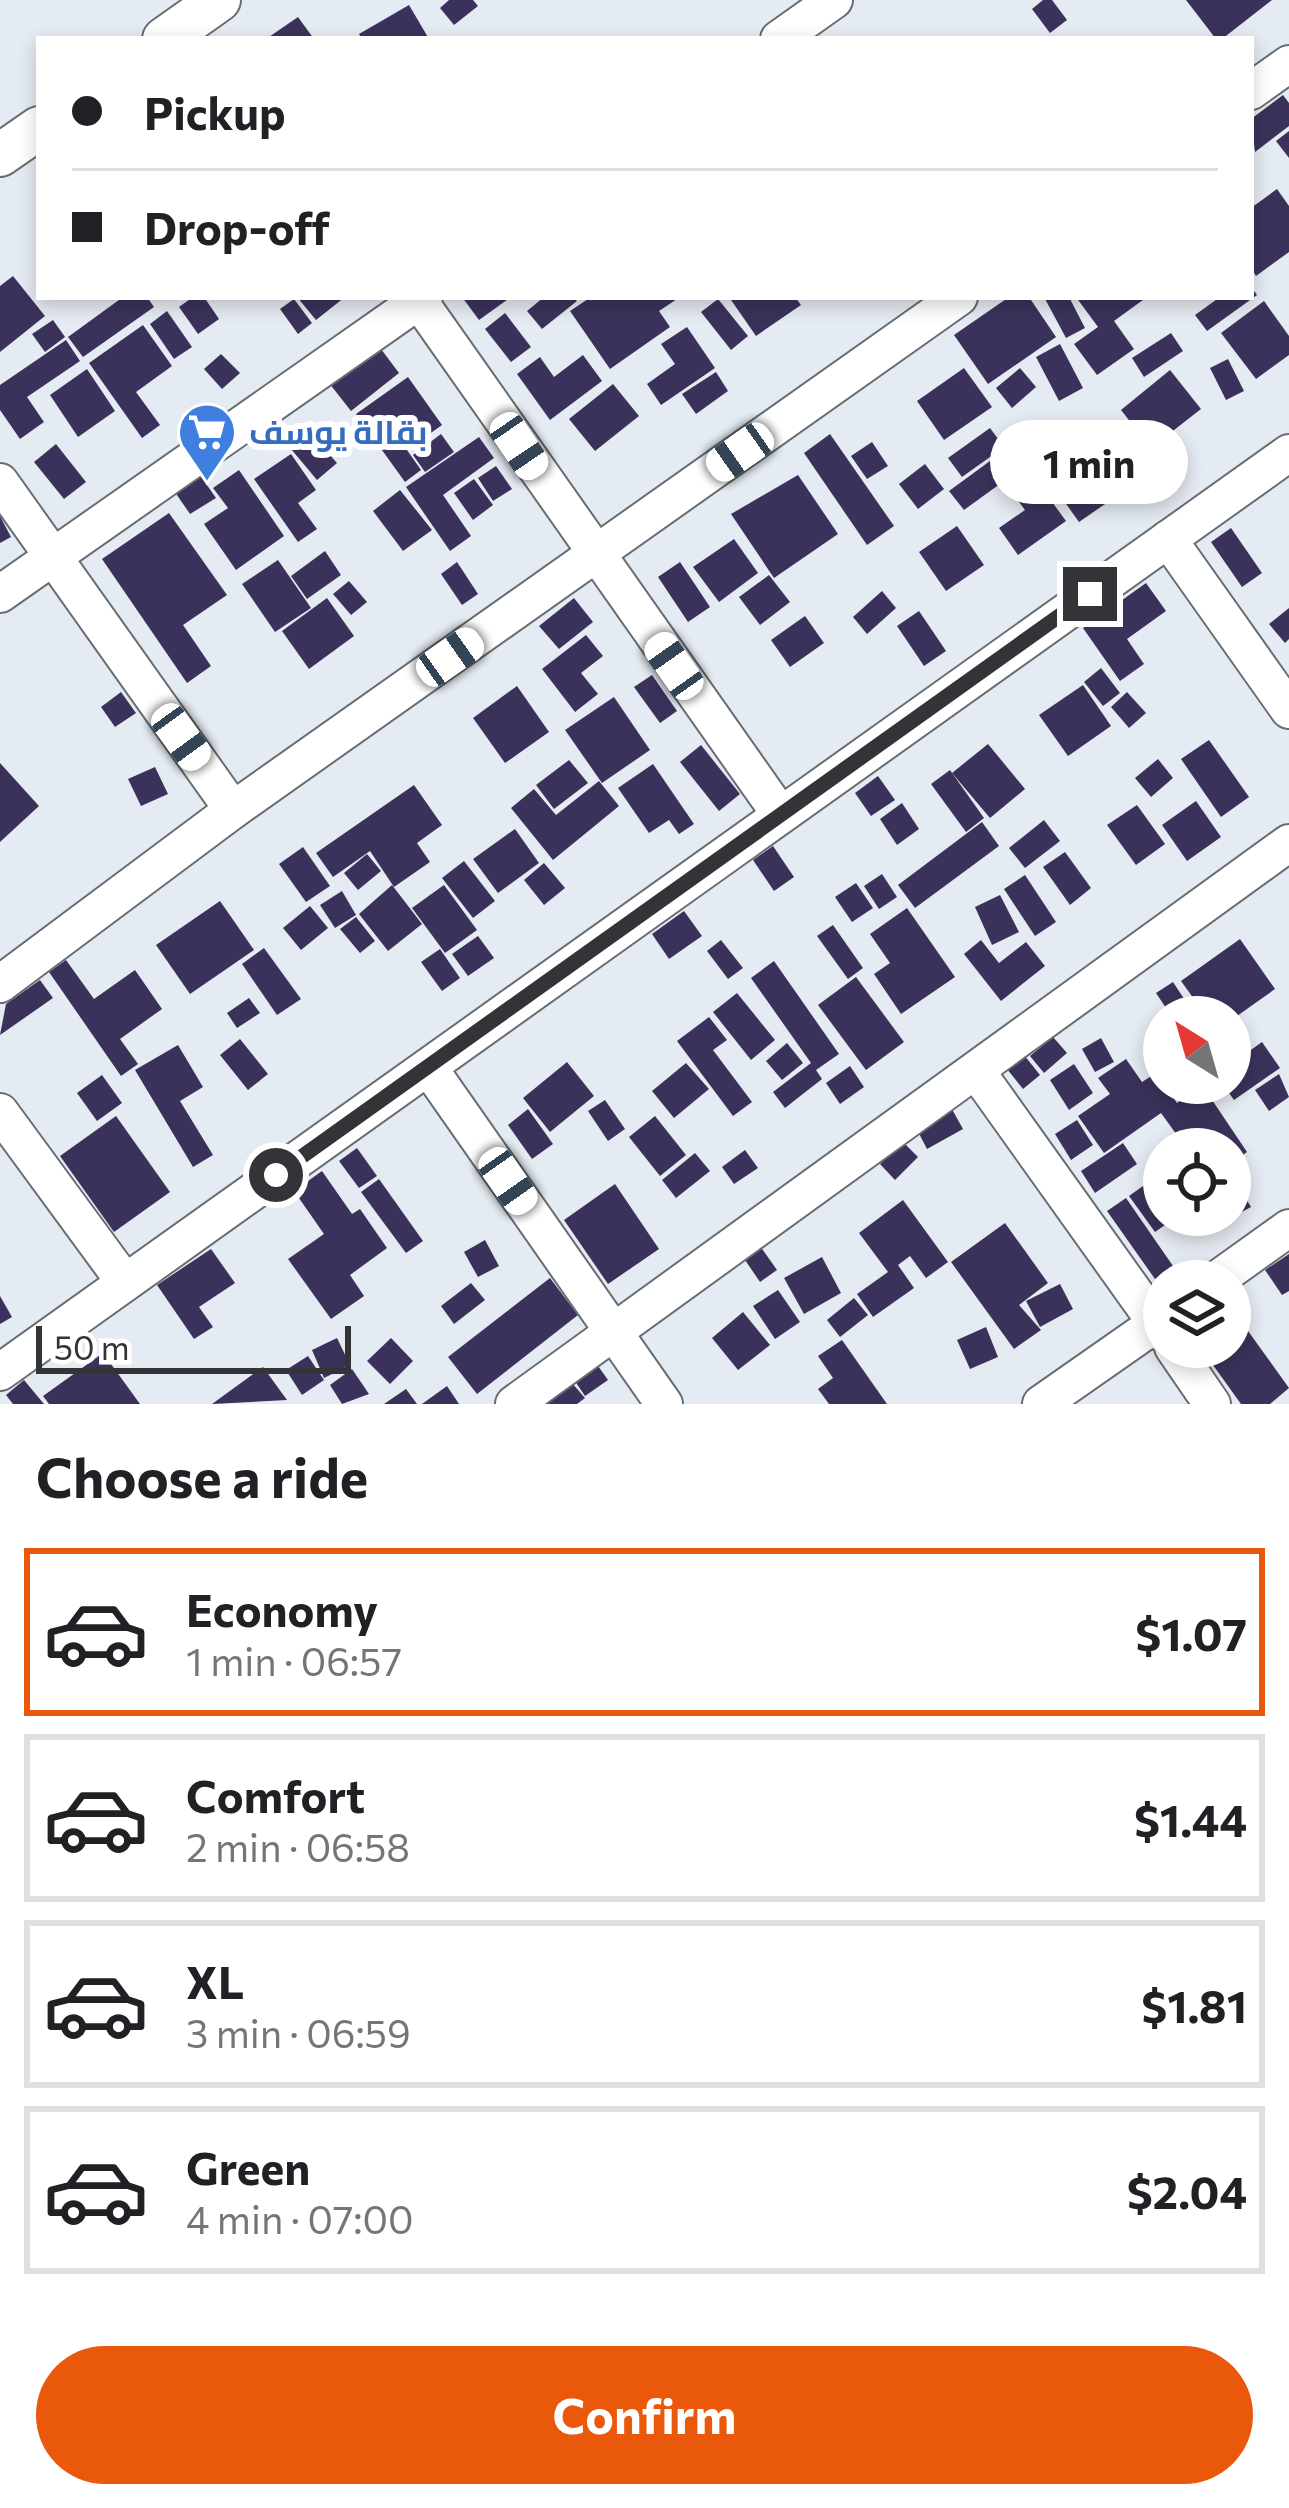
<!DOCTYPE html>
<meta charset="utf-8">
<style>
:root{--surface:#fff;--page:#f6f6f6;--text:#202124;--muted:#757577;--line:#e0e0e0;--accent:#ea580c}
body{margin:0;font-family:Commissioner,Cairo,sans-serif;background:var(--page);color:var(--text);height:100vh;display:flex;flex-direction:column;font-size:45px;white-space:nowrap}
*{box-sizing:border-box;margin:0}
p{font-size:39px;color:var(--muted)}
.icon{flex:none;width:66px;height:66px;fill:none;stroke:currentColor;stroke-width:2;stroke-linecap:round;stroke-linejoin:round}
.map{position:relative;height:1404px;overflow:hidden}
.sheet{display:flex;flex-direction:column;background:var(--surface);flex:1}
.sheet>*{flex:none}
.guide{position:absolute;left:36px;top:36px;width:1218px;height:264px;border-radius:0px;box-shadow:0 6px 18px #0003;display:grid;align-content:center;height:264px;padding:0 36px;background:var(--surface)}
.needle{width:78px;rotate:323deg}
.fabs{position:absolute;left:1143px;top:996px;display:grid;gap:24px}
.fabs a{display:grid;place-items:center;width:108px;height:108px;border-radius:50%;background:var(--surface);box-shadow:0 6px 18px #0003;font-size:60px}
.scale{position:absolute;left:36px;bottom:30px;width:315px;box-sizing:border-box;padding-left:12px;border:6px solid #323437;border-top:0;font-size:33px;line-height:42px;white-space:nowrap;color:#323437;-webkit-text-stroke:9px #fff;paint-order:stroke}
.end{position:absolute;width:54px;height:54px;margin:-27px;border:15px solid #323437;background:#fff;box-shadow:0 0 0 6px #fff}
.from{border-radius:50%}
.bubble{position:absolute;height:84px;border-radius:42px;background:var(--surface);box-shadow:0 6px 18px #0003;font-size:39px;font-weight:700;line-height:84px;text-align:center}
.car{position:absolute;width:36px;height:72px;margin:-36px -18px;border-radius:15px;box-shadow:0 0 9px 3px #0007;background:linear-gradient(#fff 24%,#345 0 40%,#fff 0 76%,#345 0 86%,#fff 0)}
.guide b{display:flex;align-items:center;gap:42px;height:114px;font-size:45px}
.guide b+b{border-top:3px solid var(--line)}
.guide i{width:30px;height:30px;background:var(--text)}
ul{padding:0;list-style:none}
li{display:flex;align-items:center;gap:36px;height:168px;margin:0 24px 18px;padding:0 12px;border:6px solid var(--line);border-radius:0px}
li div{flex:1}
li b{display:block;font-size:45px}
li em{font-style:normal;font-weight:700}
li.selected{border-color:var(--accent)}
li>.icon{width:108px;height:108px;stroke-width:1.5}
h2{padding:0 36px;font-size:54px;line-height:144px}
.action{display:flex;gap:24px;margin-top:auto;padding:24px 36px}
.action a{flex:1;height:138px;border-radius:72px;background:var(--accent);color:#fff;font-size:48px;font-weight:700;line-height:138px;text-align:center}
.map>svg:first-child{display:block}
.building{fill:#3b325b}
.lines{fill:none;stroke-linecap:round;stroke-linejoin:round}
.minor-casing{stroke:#676d73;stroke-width:40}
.tertiary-casing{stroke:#676d73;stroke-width:46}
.minor{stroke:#fff;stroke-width:36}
.tertiary{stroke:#fff;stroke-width:42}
.route{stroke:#323437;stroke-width:15}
.labels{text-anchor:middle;stroke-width:12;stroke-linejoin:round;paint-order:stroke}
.shop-label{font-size:33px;font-weight:bold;fill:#366cbe;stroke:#fff;text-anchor:start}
</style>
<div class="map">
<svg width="1289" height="1404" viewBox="0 0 1289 1404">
<rect width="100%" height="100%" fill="#e5ebf2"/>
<g class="building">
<polygon points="449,0 473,0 478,6 454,25 440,8"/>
<polygon points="1043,0 1052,0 1067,20 1050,33 1032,9"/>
<polygon points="1186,0 1272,0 1222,39 1216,39"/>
<polygon points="409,5 429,39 362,39 359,34"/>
<polygon points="298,17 314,39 266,39"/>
<polygon points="1283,95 1289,103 1289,126 1255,152 1251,119"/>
<polygon points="1289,131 1289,158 1276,141"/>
<polygon points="1277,189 1289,206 1289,252 1256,276 1251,268 1251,208"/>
<polygon points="13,276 45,316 0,352 0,286"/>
<polygon points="1251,287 1257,295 1207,331 1195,315 1220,297 1251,297"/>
<polygon points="123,297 147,297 154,307 83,357 68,337"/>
<polygon points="193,297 204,297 219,319 198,334 179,307"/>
<polygon points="297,297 345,297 316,320"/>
<polygon points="462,297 511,297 479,320"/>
<polygon points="544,297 573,297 577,301 542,329 527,311"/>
<polygon points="591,297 680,297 659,311 670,327 610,369 570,311"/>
<polygon points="729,297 795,297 801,305 756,336"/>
<polygon points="1009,297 1029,297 1056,337 988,384 954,335"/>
<polygon points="1044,297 1069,297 1085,328 1066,338"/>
<polygon points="1076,297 1147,297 1114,321 1134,349 1097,375 1074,344 1098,327"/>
<polygon points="294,299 312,323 298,334 280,309"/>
<polygon points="718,299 748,336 731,350 701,312"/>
<polygon points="1264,301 1289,336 1289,355 1256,379 1221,333"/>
<polygon points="167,311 192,347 174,359 150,324"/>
<polygon points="505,313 531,347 511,362 485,329"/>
<polygon points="53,320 65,337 45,352 32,334"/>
<polygon points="143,325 172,366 136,392 160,425 142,438 89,363"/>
<polygon points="687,327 715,368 661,405 647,384 675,364 661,344"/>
<polygon points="1171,333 1183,351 1144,377 1132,358"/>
<polygon points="66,340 80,361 27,397 44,422 20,439 0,410 0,385"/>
<polygon points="1060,344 1083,388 1059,401 1036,357"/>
<polygon points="378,345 399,373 351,411 329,383"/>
<polygon points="221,354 240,373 222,389 204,369"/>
<polygon points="583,355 602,381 550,420 517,374 540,357 554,377"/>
<polygon points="1228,359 1244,391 1226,400 1210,368"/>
<polygon points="964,368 992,407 944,440 917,401"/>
<polygon points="1020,368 1036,387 1012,408 996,388"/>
<polygon points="87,369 115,411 78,437 50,395"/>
<polygon points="1170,370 1201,409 1151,448 1121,410"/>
<polygon points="716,372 728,391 696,414 682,394"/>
<polygon points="408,377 442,425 407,450 421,470 405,482 356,414"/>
<polygon points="613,384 639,416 595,451 569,419"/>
<polygon points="305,427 337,463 317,480 286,443"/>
<polygon points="1074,427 1121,493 1079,522 1032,456"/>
<polygon points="990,428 1004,447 962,477 948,458"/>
<polygon points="441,434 454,452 425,472 413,455"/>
<polygon points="830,434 894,526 867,545 804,453"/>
<polygon points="479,437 494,458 443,495 471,536 450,551 406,487"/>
<polygon points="872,442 888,466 867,479 851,456"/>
<polygon points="56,444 86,482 64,499 34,462"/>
<polygon points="291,454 316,490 298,503 317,529 298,542 254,479"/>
<polygon points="990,461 1004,481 964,510 949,491"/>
<polygon points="925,464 944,489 918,509 899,484"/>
<polygon points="193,465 216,498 190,514 168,482"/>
<polygon points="496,466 512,489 493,501 478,478"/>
<polygon points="1028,469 1066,521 1018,555 999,528 1025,510 1006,484"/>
<polygon points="239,470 284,536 236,570 204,524 228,508 213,488"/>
<polygon points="798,475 838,534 774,578 731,514"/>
<polygon points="474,479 493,505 473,520 454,493"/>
<polygon points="400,490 432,530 403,551 373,511"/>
<polygon points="169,513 227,595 183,625 211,666 187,683 102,559"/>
<polygon points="0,516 11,537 0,543"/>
<polygon points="957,526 984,565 946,591 919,552"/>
<polygon points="1231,528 1262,573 1242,587 1211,542"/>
<polygon points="734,539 758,573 719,602 693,567"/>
<polygon points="325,551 341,575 307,599 291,576"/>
<polygon points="278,560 311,608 275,632 242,584"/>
<polygon points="457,562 478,594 462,605 441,574"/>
<polygon points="680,562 710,607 688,622 658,577"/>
<polygon points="769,575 790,602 760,625 739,597"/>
<polygon points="349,581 367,602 351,615 333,594"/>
<polygon points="1146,583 1166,611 1127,639 1144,664 1120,681 1083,628"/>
<polygon points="882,591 896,608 867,634 853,617"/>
<polygon points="327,598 354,636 309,669 282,631"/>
<polygon points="574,598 593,622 559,649 539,626"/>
<polygon points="1289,608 1289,639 1285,643 1269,624"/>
<polygon points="919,611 946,651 924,666 897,626"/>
<polygon points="805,616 824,643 790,667 771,640"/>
<polygon points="586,635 603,656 581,673 598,694 575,712 542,669"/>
<polygon points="1101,668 1120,693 1103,706 1084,682"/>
<polygon points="652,675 677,711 660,723 634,687"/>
<polygon points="1083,685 1111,726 1068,756 1039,715"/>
<polygon points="517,686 549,732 505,763 473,718"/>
<polygon points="121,692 136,713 115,727 101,707"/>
<polygon points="1127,692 1146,713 1129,728 1111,707"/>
<polygon points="614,697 650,750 602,783 565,730"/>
<polygon points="1209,740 1249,797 1221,817 1181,759"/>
<polygon points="988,744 1025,789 990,818 952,773"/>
<polygon points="701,745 740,794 719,811 680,762"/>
<polygon points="1158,759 1173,778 1151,797 1135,778"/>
<polygon points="569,760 588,783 554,809 536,785"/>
<polygon points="0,763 39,806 0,842"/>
<polygon points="653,764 694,824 679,834 669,820 649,833 618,788"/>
<polygon points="155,767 168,794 141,806 128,779"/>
<polygon points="950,770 984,818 966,832 931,784"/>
<polygon points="878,776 895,800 871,816 855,793"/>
<polygon points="599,781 619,806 553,860 511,808 534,789 556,815"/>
<polygon points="414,785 442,825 417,843 430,862 394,887 370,851 333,877 316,853"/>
<polygon points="1196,801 1221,837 1187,861 1162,825"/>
<polygon points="902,803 919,829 897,845 880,819"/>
<polygon points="1137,805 1165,844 1136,865 1107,825"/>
<polygon points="1044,820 1060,841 1025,868 1009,848"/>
<polygon points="982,822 999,846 915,908 898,885"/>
<polygon points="515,829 539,863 498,893 473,859"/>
<polygon points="773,846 794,877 774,891 753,860"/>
<polygon points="303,847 330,886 306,902 279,864"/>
<polygon points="1065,852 1091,888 1070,905 1043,867"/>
<polygon points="367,854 381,871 358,890 344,873"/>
<polygon points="464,861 495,901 473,918 442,878"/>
<polygon points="544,863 565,888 544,905 524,880"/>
<polygon points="882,874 897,897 879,909 864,886"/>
<polygon points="1025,875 1056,922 1035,936 1004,889"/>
<polygon points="856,883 873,908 852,922 835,897"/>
<polygon points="392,885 422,924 388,951 359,914"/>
<polygon points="444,885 477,930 445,953 412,908"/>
<polygon points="342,891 356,915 335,928 320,905"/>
<polygon points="1000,895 1019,932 992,945 975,907"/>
<polygon points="220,901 254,950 190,994 156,945"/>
<polygon points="310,906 328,928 301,950 283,928"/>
<polygon points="907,908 955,977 901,1014 874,974 890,963 870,934"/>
<polygon points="684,911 702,936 669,959 652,934"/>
<polygon points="356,917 375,941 360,953 340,929"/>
<polygon points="833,925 863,968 848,979 817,936"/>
<polygon points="478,936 494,958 468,976 452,954"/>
<polygon points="1240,939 1275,989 1230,1021 1207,1017 1181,981"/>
<polygon points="721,940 743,968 728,979 707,951"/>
<polygon points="981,940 999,963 1026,942 1045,966 1001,1001 964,954"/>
<polygon points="264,948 301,999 277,1015 242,964"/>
<polygon points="440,949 460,978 442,991 421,962"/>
<polygon points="66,960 94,999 135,970 162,1009 120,1039 138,1064 121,1076 49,972"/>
<polygon points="774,961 839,1054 816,1070 822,1079 785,1108 773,1092 811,1063 751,978"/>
<polygon points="856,977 904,1042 866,1070 818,1005"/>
<polygon points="40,980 53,998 0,1035 6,1004"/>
<polygon points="1173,982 1196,1017 1172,1017 1156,993"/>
<polygon points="737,993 775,1040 751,1060 713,1012"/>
<polygon points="249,998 260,1013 237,1028 227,1013"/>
<polygon points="709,1017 727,1040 713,1050 752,1102 733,1116 677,1041"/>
<polygon points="1164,1034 1164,1061 1151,1044"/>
<polygon points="1053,1037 1067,1053 1044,1073 1030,1056"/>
<polygon points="1101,1038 1114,1062 1095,1072 1082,1049"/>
<polygon points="240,1039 268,1074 248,1090 220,1055"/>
<polygon points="1262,1042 1280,1068 1234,1100 1222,1083 1230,1083 1230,1065"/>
<polygon points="787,1043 803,1063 782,1080 766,1061"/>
<polygon points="178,1045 203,1087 180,1101 213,1155 193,1167 135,1070"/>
<polygon points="1024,1055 1040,1075 1023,1089 1007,1069"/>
<polygon points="1126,1059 1142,1082 1156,1073 1177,1103 1202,1085 1247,1152 1230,1164 1230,1149 1187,1149 1161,1113 1104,1153 1078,1116 1110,1094 1098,1078"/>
<polygon points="567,1062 594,1096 550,1132 523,1098"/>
<polygon points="686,1063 709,1089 674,1118 652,1091"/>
<polygon points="1074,1064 1093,1093 1069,1110 1050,1080"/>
<polygon points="850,1066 864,1087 840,1104 826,1083"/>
<polygon points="1279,1074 1289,1097 1269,1111 1255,1090"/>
<polygon points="102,1075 122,1103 97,1121 77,1093"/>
<polygon points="605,1100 625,1129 608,1141 588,1111"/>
<polygon points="948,1102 963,1129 927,1149 913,1122"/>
<polygon points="528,1109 553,1144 532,1159 508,1125"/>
<polygon points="116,1116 170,1192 114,1232 60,1156"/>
<polygon points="655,1116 686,1155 660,1176 629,1137"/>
<polygon points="1077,1120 1093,1145 1071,1160 1055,1134"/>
<polygon points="903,1142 918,1157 895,1180 880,1164"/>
<polygon points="1123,1143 1137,1164 1095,1193 1081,1171"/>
<polygon points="357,1148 377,1176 359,1188 339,1161"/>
<polygon points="745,1150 758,1168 734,1184 722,1167"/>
<polygon points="695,1153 710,1171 676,1198 662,1180"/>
<polygon points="322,1171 352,1214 360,1209 387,1248 350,1275 364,1296 331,1319 288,1259 324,1234 294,1191"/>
<polygon points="1164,1171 1164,1215 1179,1215 1155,1232 1129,1196"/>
<polygon points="379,1179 423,1241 406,1253 361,1192"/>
<polygon points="615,1184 659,1249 608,1284 564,1220"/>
<polygon points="1238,1185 1251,1207 1227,1220 1230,1190"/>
<polygon points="1126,1198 1173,1266 1155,1279 1107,1211"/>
<polygon points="903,1200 948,1262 926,1278 910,1256 898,1265 914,1288 873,1317 857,1294 888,1272 859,1233"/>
<polygon points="1005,1223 1048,1283 1019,1305 1041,1330 1014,1349 951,1262"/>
<polygon points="485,1240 499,1266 478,1277 464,1252"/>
<polygon points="760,1246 777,1270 760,1282 743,1257"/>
<polygon points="211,1249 235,1283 199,1307 213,1327 194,1339 157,1285"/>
<polygon points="1289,1254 1289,1291 1282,1295 1265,1270"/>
<polygon points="822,1257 841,1293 804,1314 784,1278"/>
<polygon points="550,1278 578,1315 477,1394 448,1357"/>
<polygon points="471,1283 485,1300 454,1324 441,1306"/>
<polygon points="1060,1284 1073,1309 1040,1327 1026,1301"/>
<polygon points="778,1290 800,1322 775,1339 753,1306"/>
<polygon points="0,1296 12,1317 0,1324"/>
<polygon points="854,1298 868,1315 840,1337 827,1320"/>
<polygon points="1230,1306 1289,1388 1270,1404 1241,1404 1200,1347 1230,1347"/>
<polygon points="743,1312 770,1345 738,1370 712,1338"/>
<polygon points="986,1327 998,1357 970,1369 957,1340"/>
<polygon points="337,1338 350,1365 324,1378 312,1350"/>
<polygon points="391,1338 413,1361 390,1384 367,1361"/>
<polygon points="842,1340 887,1404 829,1404 818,1389 833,1378 818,1356"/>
<polygon points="584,1346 608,1380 585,1396 562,1362"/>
<polygon points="103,1353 140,1404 49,1404 43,1396"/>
<polygon points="308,1356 324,1380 302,1395 286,1370"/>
<polygon points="263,1367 287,1400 212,1404"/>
<polygon points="352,1369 369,1394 342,1404 330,1385"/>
<polygon points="565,1375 585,1398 577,1404 531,1404"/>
<polygon points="24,1380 44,1404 13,1404 6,1395"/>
<polygon points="447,1386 459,1404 422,1404"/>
<polygon points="406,1389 417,1404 384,1404"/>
</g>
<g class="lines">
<defs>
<g id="minor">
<polyline points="779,39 834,0"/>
<polyline points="1251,91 1289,64"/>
<polyline points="419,301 780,814"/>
<polyline points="0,482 233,810"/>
<polyline points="1168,539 1289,710"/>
<polyline points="0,594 424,297"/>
<polyline points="0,984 233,810 959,297"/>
<polyline points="429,1068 664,1404"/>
<polyline points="977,1072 1164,1334"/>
<polyline points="0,1112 124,1281"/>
<polyline points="1215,1281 1289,1228"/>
<polyline points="1173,1347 1212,1404"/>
<polyline points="0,1372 1289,453"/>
<polyline points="514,1404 1289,843"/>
<polyline points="1041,1404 1164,1318"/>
</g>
<g id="tertiary">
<polyline points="164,39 219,0"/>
<polyline points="0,155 39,128"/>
</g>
</defs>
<use href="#minor" class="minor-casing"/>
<use href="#tertiary" class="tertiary-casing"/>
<use href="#minor" class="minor"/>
<use href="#tertiary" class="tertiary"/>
</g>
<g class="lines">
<polyline class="route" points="276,1175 1090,594"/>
</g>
<defs>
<symbol id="supermarket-pin" viewBox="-11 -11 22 30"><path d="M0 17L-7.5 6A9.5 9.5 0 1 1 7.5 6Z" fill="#3f7fe0" stroke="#fff"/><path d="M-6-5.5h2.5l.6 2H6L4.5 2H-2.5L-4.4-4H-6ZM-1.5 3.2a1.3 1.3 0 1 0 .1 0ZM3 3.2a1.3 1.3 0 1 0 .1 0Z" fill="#fff"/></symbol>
</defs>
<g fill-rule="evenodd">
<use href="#supermarket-pin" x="174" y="399" width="66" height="90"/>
</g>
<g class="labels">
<g class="shop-label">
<text x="249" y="444">بقالة يوسف</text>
</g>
</g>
</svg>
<div class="fabs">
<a><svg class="needle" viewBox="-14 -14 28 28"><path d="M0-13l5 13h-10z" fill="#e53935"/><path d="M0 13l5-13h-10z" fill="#757577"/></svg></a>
<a><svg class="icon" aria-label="locate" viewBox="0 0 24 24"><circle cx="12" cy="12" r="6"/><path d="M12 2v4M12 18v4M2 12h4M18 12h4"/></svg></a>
<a><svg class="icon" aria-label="layers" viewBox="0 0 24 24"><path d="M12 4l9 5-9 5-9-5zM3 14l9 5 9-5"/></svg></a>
</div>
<div class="scale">50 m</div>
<i class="end from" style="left:276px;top:1175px"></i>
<i class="end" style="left:1090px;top:594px"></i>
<div class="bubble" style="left:990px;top:420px;width:198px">1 min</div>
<i class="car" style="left:519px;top:446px;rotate:146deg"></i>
<i class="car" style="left:740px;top:452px;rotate:235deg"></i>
<i class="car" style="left:450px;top:657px;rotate:55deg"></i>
<i class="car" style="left:674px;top:666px;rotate:325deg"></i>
<i class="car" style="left:181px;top:737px;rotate:144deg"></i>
<i class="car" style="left:508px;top:1181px;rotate:145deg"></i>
<div class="guide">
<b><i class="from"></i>Pickup</b>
<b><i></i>Drop-off</b>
</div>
</div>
<section class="sheet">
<h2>Choose a ride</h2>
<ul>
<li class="selected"><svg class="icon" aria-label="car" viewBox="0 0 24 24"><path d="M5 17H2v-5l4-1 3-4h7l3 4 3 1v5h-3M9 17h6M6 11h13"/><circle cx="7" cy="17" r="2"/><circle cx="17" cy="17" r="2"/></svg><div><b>Economy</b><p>1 min · 06:57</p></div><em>$1.07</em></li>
<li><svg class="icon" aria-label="car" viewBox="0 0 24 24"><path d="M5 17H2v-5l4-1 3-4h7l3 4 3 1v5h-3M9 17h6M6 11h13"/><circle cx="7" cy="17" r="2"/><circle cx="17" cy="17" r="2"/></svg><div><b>Comfort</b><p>2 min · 06:58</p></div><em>$1.44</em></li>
<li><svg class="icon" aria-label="car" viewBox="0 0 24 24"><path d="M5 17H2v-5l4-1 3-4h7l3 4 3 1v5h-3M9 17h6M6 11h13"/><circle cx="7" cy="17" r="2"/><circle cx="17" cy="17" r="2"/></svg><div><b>XL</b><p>3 min · 06:59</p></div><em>$1.81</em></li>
<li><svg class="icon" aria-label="car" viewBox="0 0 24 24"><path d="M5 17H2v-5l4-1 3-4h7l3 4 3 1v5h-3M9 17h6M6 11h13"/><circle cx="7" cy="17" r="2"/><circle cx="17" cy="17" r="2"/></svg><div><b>Green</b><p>4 min · 07:00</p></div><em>$2.04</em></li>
</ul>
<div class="action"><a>Confirm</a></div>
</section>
